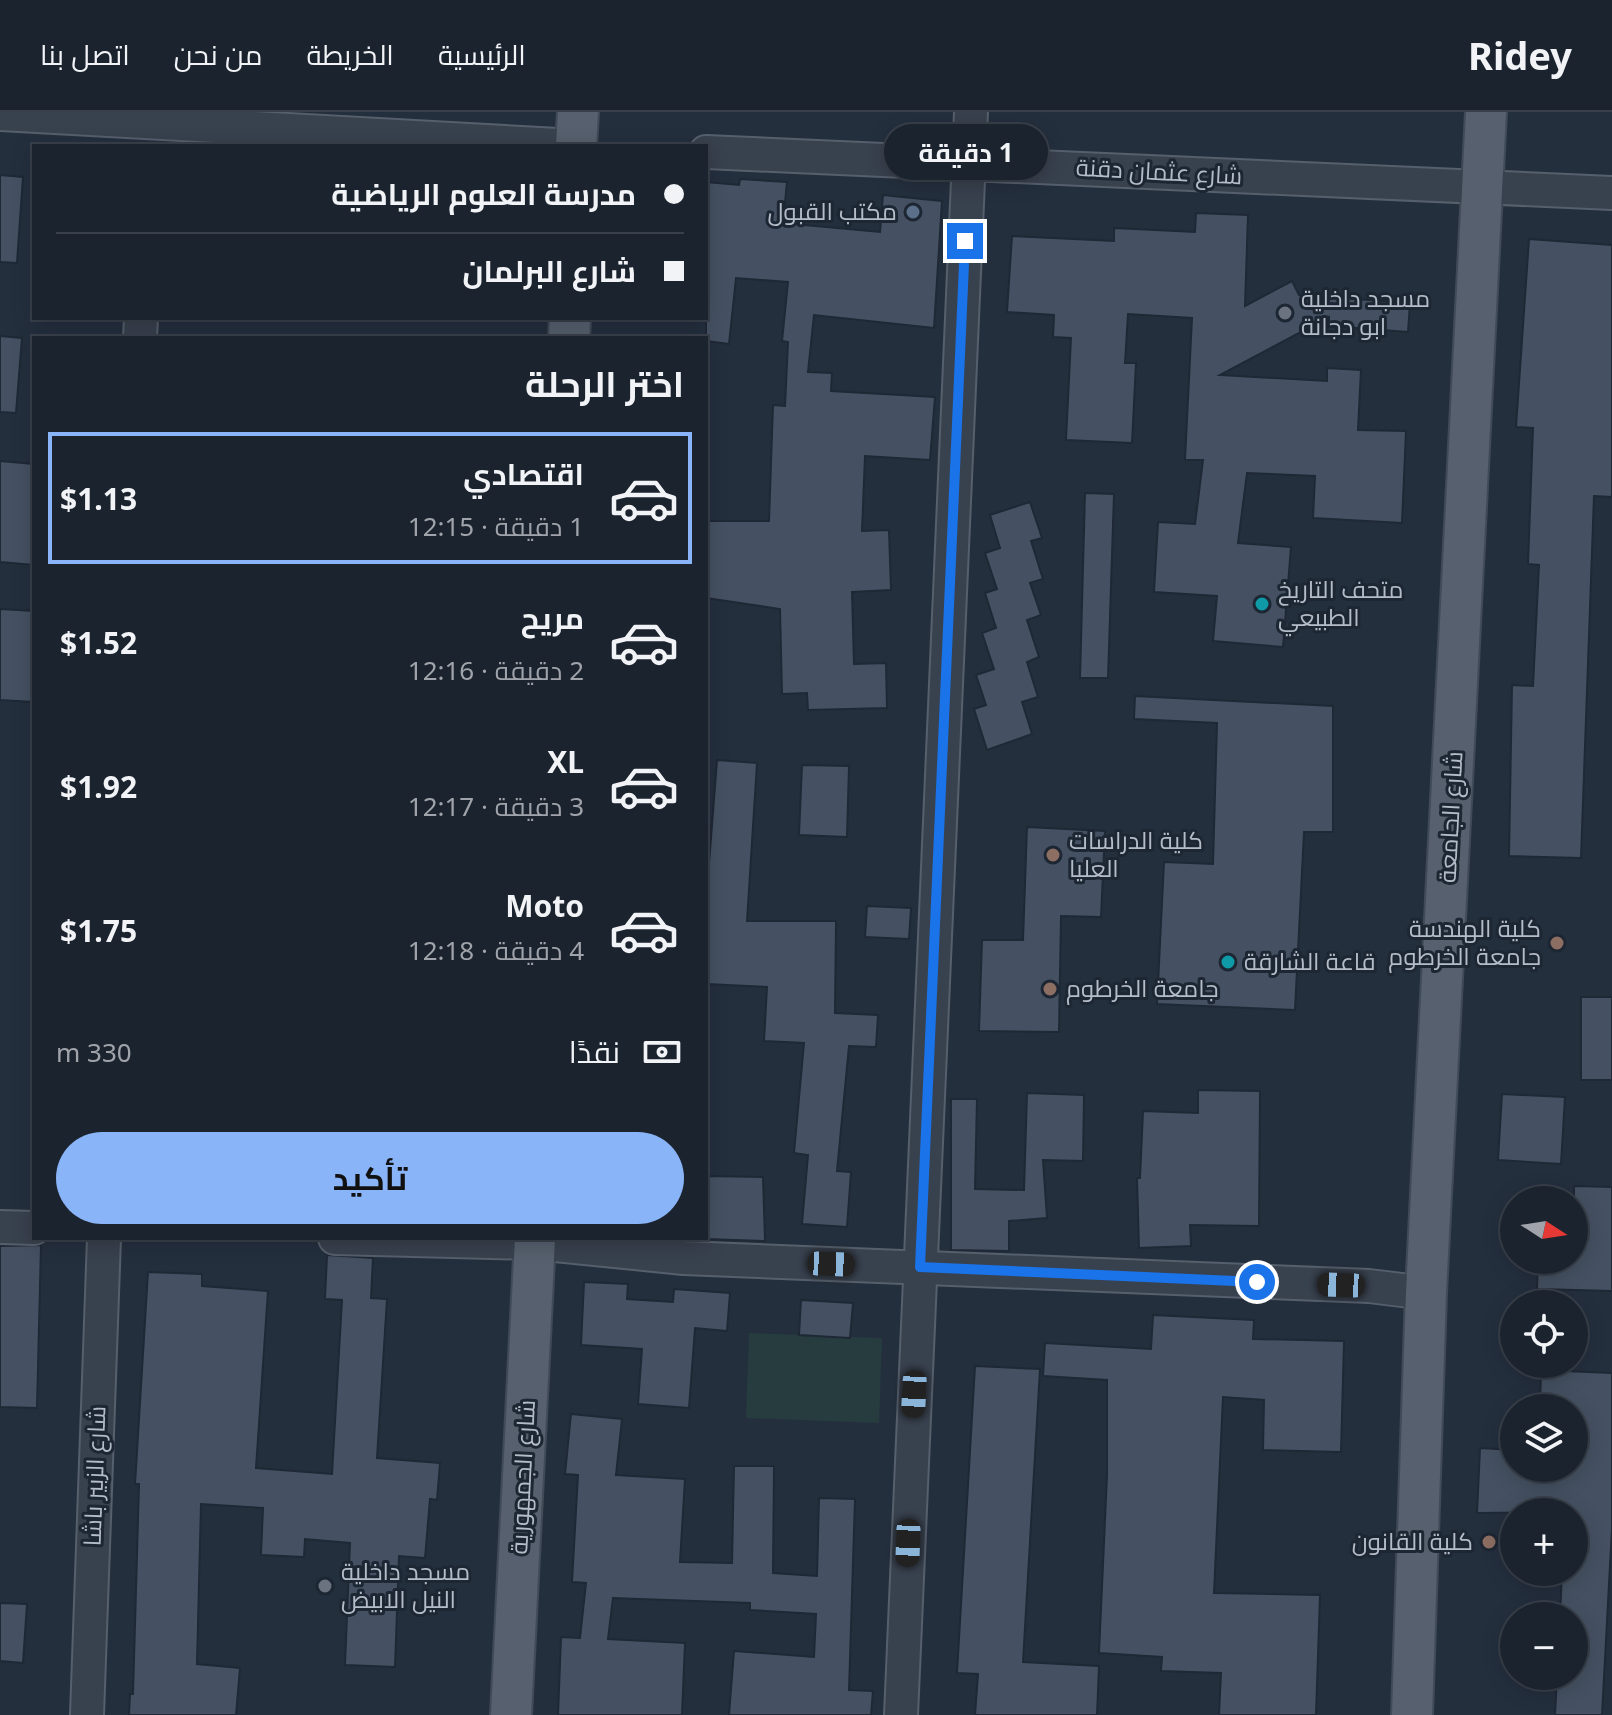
<!DOCTYPE html>
<html lang="ar">
<meta charset="utf-8">
<style>
:root{--surface:#1b232e;--page:#282f3a;--text:#f1f3f6;--muted:#a0a4aa;--line:#39404a;--accent:#8ab4f8}
body{margin:0;font-family:"Noto Sans",Cairo,sans-serif;background:var(--page);color:var(--text);direction:rtl;height:100vh;display:flex;flex-direction:column;font-size:30px;white-space:nowrap}
*{box-sizing:border-box;margin:0}
p{font-size:26px;color:var(--muted)}
.icon{flex:none;width:44px;height:44px;fill:none;stroke:currentColor;stroke-width:2;stroke-linecap:round;stroke-linejoin:round}
.map{position:relative;flex:1;overflow:hidden;direction:ltr}
.sheet{position:absolute;left:32px;top:224px;width:676px;height:904px;display:flex;flex-direction:column;background:var(--surface);border-radius:0px;box-shadow:0 4px 20px #0003,0 0 0 2px var(--line);direction:rtl}
.sheet>*{flex:none}
.hud{position:absolute;left:32px;top:32px;width:676px;height:176px;border-radius:0px;box-shadow:0 4px 20px #0003,0 0 0 2px var(--line);direction:rtl;display:grid;align-content:center;height:176px;padding:0 24px;background:var(--surface)}
.needle{width:52px;rotate:102deg}
.fabs{position:absolute;left:1500px;top:1074px;display:grid;gap:16px}
.fabs a{display:grid;place-items:center;width:88px;height:88px;border-radius:50%;background:var(--surface);box-shadow:0 4px 20px #0003,0 0 0 2px var(--line);font-size:40px}
.end{position:absolute;width:36px;height:36px;margin:-18px;border:10px solid #1a73e8;background:#fff;box-shadow:0 0 0 4px #fff}
.from{border-radius:50%}
.bubble{position:absolute;height:56px;border-radius:28px;background:var(--surface);box-shadow:0 4px 20px #0003,0 0 0 2px var(--line);font-size:26px;font-weight:700;line-height:56px;text-align:center;direction:rtl}
.car{position:absolute;width:24px;height:48px;margin:-24px -12px;border-radius:10px;box-shadow:0 0 6px 2px #0007;background:linear-gradient(#222 24%,#8ab4d8 0 40%,#222 0 76%,#8ab4d8 0 86%,#222 0)}
.hud b{display:flex;align-items:center;gap:28px;height:76px;font-size:30px}
.hud b+b{border-top:2px solid var(--line)}
.hud i{width:20px;height:20px;background:var(--text)}
ul{padding:0;list-style:none}
li{display:flex;align-items:center;gap:24px;height:132px;margin:0 16px 12px;padding:0 8px;border:4px solid transparent;border-radius:0px}
li div{flex:1}
li b{display:block;font-size:30px}
li em{font-style:normal;font-weight:700}
li.active{border-color:var(--accent)}
li>.icon{width:72px;height:72px;stroke-width:1.5}
h2{padding:0 24px;font-size:36px;line-height:96px}
.pay{display:flex;align-items:center;gap:20px;height:88px;padding:0 24px;font-size:30px}
.pay p{margin-inline-start:auto}
.cta{display:flex;gap:16px;margin-top:auto;padding:16px 24px}
.cta a{flex:1;height:92px;border-radius:48px;background:var(--accent);color:#111;font-size:32px;font-weight:700;line-height:92px;text-align:center}
header{display:flex;align-items:center;gap:48px;box-sizing:border-box;height:112px;padding:0 40px;background:var(--surface);border-bottom:2px solid var(--line)}
header strong{font-size:38px}
nav{display:flex;gap:44px;margin-inline-start:auto;font-size:28px}
.map>svg:first-child{display:block}
.green{fill:#263c3f}
.building{fill:#455162;stroke:#1f2835;stroke-width:2}
.lines{fill:none;stroke-linecap:round;stroke-linejoin:round}
.minor-casing{stroke:#565f6c;stroke-width:36}
.major-casing{stroke:#414a57;stroke-width:44}
.minor{stroke:#38414e;stroke-width:32}
.major{stroke:#56606e;stroke-width:40}
.route{stroke:#1a73e8;stroke-width:10}
.service-dot{fill:#5c6f8a;stroke:#1d2633;stroke-width:3}
.worship-dot{fill:#6b7280;stroke:#1d2633;stroke-width:3}
.culture-dot{fill:#0f9aa8;stroke:#1d2633;stroke-width:3}
.education-dot{fill:#8d6e63;stroke:#1d2633;stroke-width:3}
.labels{text-anchor:middle;stroke-width:6;stroke-linejoin:round;paint-order:stroke}
.street-label{font-size:24px;fill:#b4bcc9;stroke:#1d2633}
.poi-label{font-size:24px;fill:#b4bcc9;stroke:#1d2633;text-anchor:start}
</style>
<header>
<strong>Ridey</strong>
<nav><a>الرئيسية</a><a>الخريطة</a><a>من نحن</a><a>اتصل بنا</a></nav>
</header>
<div class="map">
<svg width="1612" height="1603" viewBox="0 0 1612 1603">
<rect width="100%" height="100%" fill="#242f3e"/>
<polygon class="green" points="749,1221 882,1226 879,1311 746,1306"/>
<g class="building">
<polygon points="0,63 23,65 17,151 0,150"/>
<polygon points="740,67 787,70 783,111 880,120 883,83 942,89 934,216 814,203 808,260 832,261 831,279 935,285 930,348 865,344 862,419 889,418 891,478 852,480 854,552 886,551 887,596 808,598 807,581 782,582 780,497 706,486 706,409 769,409 773,293 785,294 788,230 782,229 788,170 736,166 729,232 706,229 706,70 739,73"/>
<polygon points="1196,101 1248,103 1245,194 1292,169 1299,183 1410,191 1408,220 1329,214 1329,205 1220,263 1327,269 1327,256 1361,258 1358,318 1406,319 1402,411 1313,406 1315,364 1247,361 1238,431 1291,435 1283,535 1213,529 1217,484 1154,480 1158,410 1195,412 1203,348 1185,348 1192,206 1128,202 1125,251 1136,251 1132,331 1066,328 1071,226 1053,225 1054,203 1007,200 1012,124 1114,129 1114,116 1195,120"/>
<polygon points="1529,127 1612,133 1612,385 1594,384 1581,746 1509,744 1512,573 1533,574 1539,453 1528,452 1533,316 1516,315"/>
<polygon points="0,224 22,226 16,301 0,300"/>
<polygon points="0,349 34,352 34,453 0,450"/>
<polygon points="1085,381 1114,382 1108,566 1080,566"/>
<polygon points="1030,390 1042,426 1031,429 1043,467 1030,471 1041,503 1027,508 1039,545 1027,550 1038,585 1022,590 1032,622 987,638 974,597 986,593 976,563 994,557 982,521 996,516 985,481 997,477 985,441 1000,436 990,403"/>
<polygon points="0,497 34,499 34,590 0,588"/>
<polygon points="1135,584 1333,594 1333,720 1304,720 1295,898 1157,892 1164,750 1213,752 1217,611 1134,607"/>
<polygon points="717,648 757,651 747,809 836,809 835,901 878,903 876,935 849,934 837,1059 851,1060 847,1115 802,1112 808,1043 794,1041 804,931 764,929 767,875 706,872 706,790"/>
<polygon points="802,653 849,654 847,725 799,723"/>
<polygon points="1027,715 1105,719 1101,805 1061,804 1059,920 979,919 982,828 1023,828"/>
<polygon points="867,794 911,796 909,827 865,825"/>
<rect x="1581" y="885" width="31" height="83"/>
<polygon points="1198,978 1260,979 1259,1114 1190,1113 1191,1134 1139,1136 1137,1066 1140,1066 1143,999 1198,1001"/>
<polygon points="1027,981 1084,983 1083,1049 1043,1048 1047,1106 1009,1109 1009,1139 951,1138 951,987 977,987 975,1077 1024,1078"/>
<polygon points="1502,982 1565,985 1561,1052 1498,1048"/>
<polygon points="706,1064 763,1065 765,1129 706,1127"/>
<polygon points="1574,1074 1612,1075 1612,1179 1537,1177 1538,1148 1574,1148"/>
<polygon points="41,1133 37,1296 0,1295 0,1134"/>
<polygon points="327,1143 373,1146 371,1186 387,1187 377,1346 440,1351 437,1388 430,1387 425,1446 399,1444 395,1555 345,1553 350,1431 305,1427 304,1445 261,1443 263,1396 201,1392 197,1552 240,1556 236,1603 129,1603 130,1582 133,1582 139,1372 135,1372 148,1160 202,1162 202,1174 268,1179 256,1356 332,1362 342,1188 325,1187"/>
<polygon points="584,1170 628,1172 627,1187 673,1190 674,1177 730,1181 727,1219 695,1216 689,1296 638,1292 642,1237 581,1233"/>
<polygon points="801,1188 853,1191 850,1226 799,1223"/>
<polygon points="1153,1203 1254,1208 1253,1227 1344,1229 1341,1340 1263,1338 1264,1288 1223,1285 1214,1481 1320,1483 1316,1603 1219,1603 1221,1561 1161,1559 1162,1545 1099,1541 1107,1363 1107,1268 1043,1264 1045,1231 1151,1237"/>
<polygon points="975,1254 1040,1257 1023,1550 1099,1554 1097,1603 975,1603 978,1562 957,1561"/>
<polygon points="1541,1258 1612,1261 1612,1416 1602,1603 1555,1603 1557,1564 1574,1564 1574,1504 1560,1504 1562,1460 1574,1460 1574,1400 1477,1401 1480,1336 1514,1338 1514,1356 1574,1356 1574,1296 1540,1296"/>
<polygon points="571,1302 622,1307 616,1363 685,1367 680,1450 732,1451 734,1354 774,1354 773,1461 817,1464 819,1386 855,1387 849,1578 873,1579 871,1603 729,1603 734,1539 814,1545 816,1502 750,1498 750,1491 613,1486 608,1527 685,1531 682,1603 558,1603 561,1525 580,1526 586,1471 572,1470 578,1363 565,1362"/>
<polygon points="0,1491 27,1492 23,1551 0,1549"/>
</g>
<g class="lines">
<defs>
<g id="minor">
<polyline points="0,2 576,34"/>
<polyline points="706,40 1612,81"/>
<polyline points="140,226 141,206"/>
<polyline points="0,1115 34,1116"/>
<polyline points="335,1126 535,1131 684,1146 1369,1174 1426,1181"/>
<polyline points="87,1603 104,1126"/>
<polyline points="901,1603 971,0"/>
</g>
<g id="major">
<polyline points="576,34 578,0"/>
<polyline points="569,226 570,206"/>
<polyline points="511,1603 535,1126"/>
<polyline points="1412,1603 1426,1181 1486,0"/>
</g>
</defs>
<use href="#minor" class="minor-casing"/>
<use href="#major" class="major-casing"/>
<use href="#minor" class="minor"/>
<use href="#major" class="major"/>
</g>
<g class="lines">
<polyline class="route" points="965,129 920,1155 1257,1170"/>
</g>
<circle class="service-dot" cx="913" cy="100" r="8"/>
<g class="worship-dot">
<circle cx="1285" cy="201" r="8"/>
<circle cx="325" cy="1474" r="8"/>
</g>
<g class="culture-dot">
<circle cx="1262" cy="492" r="8"/>
<circle cx="1228" cy="850" r="8"/>
</g>
<g class="education-dot">
<circle cx="1053" cy="743" r="8"/>
<circle cx="1557" cy="831" r="8"/>
<circle cx="1050" cy="877" r="8"/>
<circle cx="1489" cy="1430" r="8"/>
</g>
<g class="labels">
<g class="street-label">
<text transform="translate(1159 60) rotate(3)" y="8">شارع عثمان دقنة</text>
<text transform="translate(1451 705) rotate(-87)" y="8">شارع الجامعة</text>
<text transform="translate(95 1364) rotate(-88)" y="8">شارع الزبير باشا</text>
<text transform="translate(523 1365) rotate(-87)" y="8">شارع الجمهورية</text>
</g>
<g class="poi-label">
<text x="897" y="108" text-anchor="end">مكتب القبول</text>
<text x="1301" y="195">مسجد داخلية<tspan x="1301" dy="28">ابو دجانة</tspan></text>
<text x="1278" y="486">متحف التاريخ<tspan x="1278" dy="28">الطبيعي</tspan></text>
<text x="1069" y="737">كلية الدراسات<tspan x="1069" dy="28">العليا</tspan></text>
<text x="1541" y="825" text-anchor="end">كلية الهندسة<tspan x="1541" dy="28">جامعة الخرطوم</tspan></text>
<text x="1244" y="858">قاعة الشارقة</text>
<text x="1066" y="885">جامعة الخرطوم</text>
<text x="1473" y="1438" text-anchor="end">كلية القانون</text>
<text x="341" y="1468">مسجد داخلية<tspan x="341" dy="28">النيل الابيض</tspan></text>
</g>
</g>
</svg>
<div class="fabs">
<a><svg class="needle" viewBox="-14 -14 28 28"><path d="M0-13l5 13h-10z" fill="#e53935"/><path d="M0 13l5-13h-10z" fill="#a0a4aa"/></svg></a>
<a><svg class="icon" aria-label="locate" viewBox="0 0 24 24"><circle cx="12" cy="12" r="6"/><path d="M12 2v4M12 18v4M2 12h4M18 12h4"/></svg></a>
<a><svg class="icon" aria-label="layers" viewBox="0 0 24 24"><path d="M12 4l9 5-9 5-9-5zM3 14l9 5 9-5"/></svg></a>
<a>+</a>
<a>−</a>
</div>
<i class="end from" style="left:1257px;top:1170px"></i>
<i class="end" style="left:965px;top:129px"></i>
<div class="bubble" style="left:884px;top:12px;width:164px">1 دقيقة</div>
<i class="car" style="left:831px;top:1152px;rotate:92deg"></i>
<i class="car" style="left:1341px;top:1173px;rotate:272deg"></i>
<i class="car" style="left:914px;top:1282px;rotate:183deg"></i>
<i class="car" style="left:908px;top:1431px;rotate:182deg"></i>
<div class="hud">
<b><i class="from"></i>مدرسة العلوم الرياضية</b>
<b><i></i>شارع البرلمان</b>
</div>
<section class="sheet">
<h2>اختر الرحلة</h2>
<ul>
<li class="active"><svg class="icon" aria-label="car" viewBox="0 0 24 24"><path d="M5 17H2v-5l4-1 3-4h7l3 4 3 1v5h-3M9 17h6M6 11h13"/><circle cx="7" cy="17" r="2"/><circle cx="17" cy="17" r="2"/></svg><div><b>اقتصادي</b><p>1 دقيقة · 12:15</p></div><em>$1.13</em></li>
<li><svg class="icon" aria-label="car" viewBox="0 0 24 24"><path d="M5 17H2v-5l4-1 3-4h7l3 4 3 1v5h-3M9 17h6M6 11h13"/><circle cx="7" cy="17" r="2"/><circle cx="17" cy="17" r="2"/></svg><div><b>مريح</b><p>2 دقيقة · 12:16</p></div><em>$1.52</em></li>
<li><svg class="icon" aria-label="car" viewBox="0 0 24 24"><path d="M5 17H2v-5l4-1 3-4h7l3 4 3 1v5h-3M9 17h6M6 11h13"/><circle cx="7" cy="17" r="2"/><circle cx="17" cy="17" r="2"/></svg><div><b>XL</b><p>3 دقيقة · 12:17</p></div><em>$1.92</em></li>
<li><svg class="icon" aria-label="car" viewBox="0 0 24 24"><path d="M5 17H2v-5l4-1 3-4h7l3 4 3 1v5h-3M9 17h6M6 11h13"/><circle cx="7" cy="17" r="2"/><circle cx="17" cy="17" r="2"/></svg><div><b>Moto</b><p>4 دقيقة · 12:18</p></div><em>$1.75</em></li>
</ul>
<div class="pay"><svg class="icon" aria-label="cash" viewBox="0 0 24 24"><path d="M3 7h18v10H3z"/><circle cx="12" cy="12" r="2"/></svg>نقدًا<p>330 m</p></div>
<div class="cta"><a>تأكيد</a></div>
</section>
</div>
